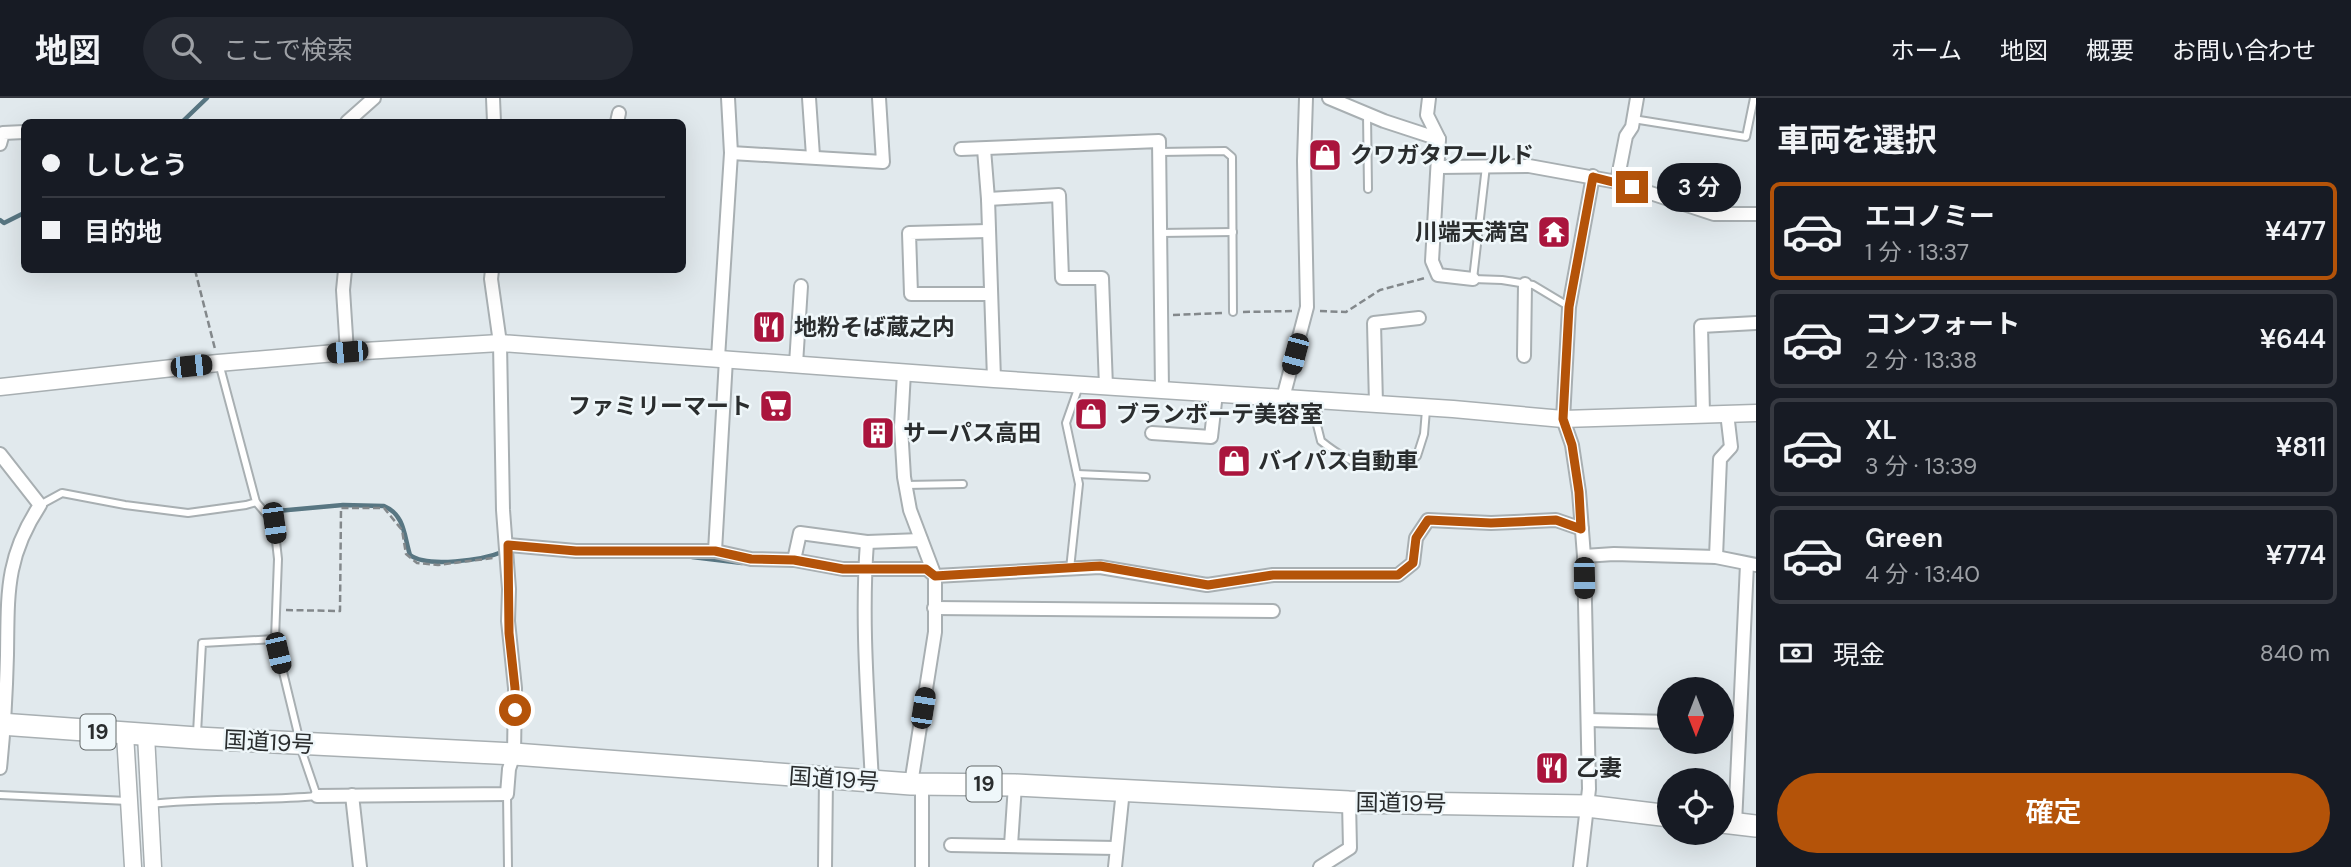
<!DOCTYPE html>
<html lang="ja">
<meta charset="utf-8">
<style>
:root{--surface:#171b24;--page:#242831;--text:#f1f3f6;--muted:#9ea1a6;--line:#363941;--accent:#b45309}
body{margin:0;font-family:"DM Sans","Noto Sans JP",sans-serif;background:var(--page);color:var(--text);height:100vh;display:flex;flex-direction:column;font-size:26px;white-space:nowrap}
*{box-sizing:border-box;margin:0}
p{font-size:23px;color:var(--muted)}
.icon{flex:none;width:38px;height:38px;fill:none;stroke:currentColor;stroke-width:2;stroke-linecap:round;stroke-linejoin:round}
.map{position:relative;flex:1;overflow:hidden}
.drawer{display:flex;flex-direction:column;background:var(--surface);width:595px}
.drawer>*{flex:none}
.hud{position:absolute;left:21px;top:21px;width:665px;height:154px;border-radius:10px;box-shadow:0 7px 28px #0002;display:grid;align-content:center;height:154px;padding:0 21px;background:var(--surface)}
.needle{width:46px;rotate:180deg}
.buttons{position:absolute;left:1657px;top:579px;display:grid;gap:14px}
.buttons a{display:grid;place-items:center;width:77px;height:77px;border-radius:50%;background:var(--surface);box-shadow:0 7px 28px #0002;font-size:35px}
.end{position:absolute;width:32px;height:32px;margin:-16px;border:9px solid #b45309;background:#fff;box-shadow:0 0 0 4px #fff}
.from{border-radius:50%}
.bubble{position:absolute;height:49px;border-radius:24px;background:var(--surface);box-shadow:0 7px 28px #0002;font-size:23px;font-weight:600;line-height:49px;text-align:center}
.car{position:absolute;width:21px;height:42px;margin:-21px -10px;border-radius:9px;box-shadow:0 0 5px 2px #0007;background:linear-gradient(#222 24%,#8ab4d8 0 40%,#222 0 76%,#8ab4d8 0 86%,#222 0)}
.hud b{display:flex;align-items:center;gap:24px;height:66px;font-size:26px}
.hud b+b{border-top:2px solid var(--line)}
.hud i{width:18px;height:18px;background:var(--text)}
ul{padding:0;list-style:none}
li{display:flex;align-items:center;gap:21px;height:98px;margin:0 14px 10px;padding:0 7px;border:4px solid var(--line);border-radius:10px}
li div{flex:1}
li b{display:block;font-size:26px}
li em{font-style:normal;font-weight:600}
li.current{border-color:var(--accent)}
li>.icon{width:63px;height:63px;stroke-width:1.5}
h2{padding:0 21px;font-size:32px;line-height:84px}
.pay{display:flex;align-items:center;gap:18px;height:77px;padding:0 21px;font-size:26px}
.pay p{margin-inline-start:auto}
.cta{display:flex;gap:14px;margin-top:auto;padding:14px 21px}
.cta a{flex:1;height:80px;border-radius:42px;background:var(--accent);color:#fff;font-size:28px;font-weight:600;line-height:80px;text-align:center}
header{display:flex;align-items:center;gap:42px;box-sizing:border-box;height:98px;padding:0 35px;background:var(--surface);border-bottom:2px solid var(--line)}
header strong{font-size:33px}
nav{display:flex;gap:38px;margin-inline-start:auto;font-size:24px}
.search{width:490px;height:63px;background:var(--page);display:flex;align-items:center;gap:18px;box-sizing:border-box;padding:0 24px;border-radius:38px;color:var(--muted);font-size:26px}
main{display:flex;flex:1;min-height:0}
.map>svg:first-child{display:block}
.lines{fill:none;stroke-linecap:round;stroke-linejoin:round}
.stream{stroke:#587682;stroke-width:4.5}
.service-casing{stroke:#a8afb2;stroke-width:10}
.minor-casing{stroke:#a8afb2;stroke-width:16}
.tertiary-casing{stroke:#a8afb2;stroke-width:19}
.trunk-casing{stroke:#a8afb2;stroke-width:24}
.path{stroke:#83888b;stroke-width:2.5;stroke-dasharray:7 3.5;stroke-linecap:butt}
.service{stroke:#fff;stroke-width:6}
.minor{stroke:#fff;stroke-width:12}
.tertiary{stroke:#fff;stroke-width:16}
.trunk{stroke:#fff;stroke-width:21}
.route{stroke:#b45309;stroke-width:9}
.labels{text-anchor:middle;stroke-width:5;stroke-linejoin:round;paint-order:stroke}
.shield{fill:#eff7fa;stroke:#656a6b;stroke-width:2}
.shield-label{font-size:21px;font-weight:bold;fill:#2a2d2e}
.poi-label{font-size:23px;font-weight:bold;fill:#2a2d2e;stroke:#eff7fa;text-anchor:start}
.street-label{font-size:23px;fill:#2a2d2e;stroke:#eff7fa}
</style>
<header>
<strong>地図</strong>
<div class="search"><svg class="icon" aria-label="search" viewBox="0 0 24 24"><circle cx="10" cy="10" r="6"/><path d="M15 15l6 6"/></svg>ここで検索</div>
<nav><a>ホーム</a><a>地図</a><a>概要</a><a>お問い合わせ</a></nav>
</header>
<main>
<div class="map">
<svg width="1756" height="769" viewBox="0 0 1756 769">
<rect width="100%" height="100%" fill="#e1e9ed"/>
<g class="lines">
<g class="stream">
<polyline points="182,24 207,0"/>
<polyline points="0,122 4,125 24,115"/>
<path d="M277 413 343 407 384 408C405 417 404 438 410 457 427 470 483 462 502 454"/>
<polyline points="692,459 742,465"/>
</g>
<defs>
<g id="service">
<polyline points="1367,17 1368,91"/>
<polyline points="1633,21 1746,39 1754,0"/>
<polyline points="1160,54 1225,53 1232,59 1233,214"/>
<polyline points="1486,68 1473,181 1502,182 1533,187 1568,208"/>
<polyline points="1160,135 1233,134"/>
<path d="M1318 304 1317 327 1321 343C1352 368 1379 379 1417 358L1424 336 1426 312"/>
<polyline points="1077,376 1146,379"/>
<polyline points="905,387 963,386"/>
<polyline points="256,404 274,425 278,461 275,541 299,640"/>
<polyline points="40,407 62,395 125,407 188,415 246,407 256,404 219,265"/>
<polyline points="1070,471 1079,386 1066,325 1079,288"/>
<polyline points="197,635 202,545 275,541"/>
<polyline points="507,696 508,769"/>
<polyline points="0,697 128,703"/>
<path d="M150 706C206 700 261 703 317 698L301 651"/>
</g>
<g id="minor">
<polyline points="493,0 494,24"/>
<polyline points="809,0 813,58"/>
<polyline points="1329,0 1384,23 1439,41"/>
<polyline points="1429,0 1427,17 1439,41 1432,163 1438,177 1473,181"/>
<polyline points="347,24 374,0"/>
<polyline points="617,24 619,15"/>
<polyline points="0,46 3,35 24,34"/>
<polyline points="961,51 1159,43 1162,292"/>
<polyline points="984,51 988,101 994,281"/>
<polyline points="731,55 883,64 879,0"/>
<polyline points="1439,69 1529,68 1617,84 1714,116 1756,116"/>
<polyline points="1617,84 1626,38 1632,29 1637,0"/>
<polyline points="988,101 1059,97 1062,180 1102,180 1106,289"/>
<polyline points="988,133 909,135 911,196 991,196"/>
<polyline points="345,172 343,192 347,254"/>
<polyline points="1524,258 1525,186"/>
<polyline points="718,260 731,55 728,0"/>
<polyline points="796,266 801,188"/>
<polyline points="904,274 901,329 904,379 910,412 935,478 935,534 911,686"/>
<polyline points="1283,300 1307,209 1304,63 1306,0"/>
<polyline points="1376,306 1374,225 1419,220"/>
<polyline points="1703,316 1701,228 1756,225"/>
<polyline points="1152,335 1211,339 1216,295"/>
<path d="M0 356 40 407C5 460 8 496 7 557 6 595 4 632 0 670"/>
<path d="M867 444C861 524 868 604 872 684"/>
<polyline points="508,447 576,453 715,453 751,461 794,462 843,471 927,471 935,478 1100,469 1207,487 1273,477 1398,477 1413,465 1416,440 1428,422 1491,425 1556,422 1582,431"/>
<polyline points="715,453 726,261"/>
<polyline points="1584,458 1614,456 1716,459 1756,467"/>
<polyline points="1716,459 1720,361 1731,349 1727,315"/>
<polyline points="794,462 800,435 867,444 921,442"/>
<polyline points="934,510 1273,513"/>
<polyline points="1588,622 1670,624"/>
<polyline points="922,685 922,769"/>
<polyline points="352,697 360,769"/>
<polyline points="317,698 507,696 509,671 514,656 515,590 508,523 509,491 503,412 500,245 491,181 492,172"/>
<polyline points="1735,726 1747,466"/>
<polyline points="951,747 1116,750"/>
<polyline points="1011,747 1015,687"/>
<polyline points="825,769 826,680"/>
<polyline points="1115,769 1123,692"/>
<polyline points="1320,769 1350,750 1349,704"/>
<polyline points="1580,769 1589,691 1584,458 1579,394 1572,347 1563,321 1569,209 1593,78"/>
</g>
<g id="tertiary">
<polyline points="0,289 218,265 347,254 500,245 994,281 1453,311 1563,321 1756,315"/>
<polyline points="125,636 133,769"/>
<polyline points="146,637 153,769"/>
</g>
<g id="trunk">
<polyline points="0,626 197,640 514,656 911,686 1015,687 1349,704 1587,708 1670,718"/>
<polyline points="1722,724 1756,728"/>
</g>
</defs>
<use href="#service" class="service-casing"/>
<use href="#minor" class="minor-casing"/>
<use href="#tertiary" class="tertiary-casing"/>
<use href="#trunk" class="trunk-casing"/>
<g class="path">
<polyline points="195,172 215,251"/>
<polyline points="1320,213 1346,214 1380,192 1425,180"/>
<polyline points="1243,214 1292,213"/>
<polyline points="1173,217 1222,215"/>
<polyline points="286,512 340,513 341,410 384,410 402,432 406,456 417,465 438,467 493,460"/>
</g>
<use href="#service" class="service"/>
<use href="#minor" class="minor"/>
<use href="#tertiary" class="tertiary"/>
<use href="#trunk" class="trunk"/>
</g>
<g class="lines">
<polyline class="route" points="515,612 515,590 509,535 508,447 576,453 715,453 751,461 794,462 843,471 926,471 935,478 1100,468 1208,487 1273,477 1398,477 1413,465 1416,440 1428,422 1491,425 1556,422 1581,431 1579,394 1572,347 1563,321 1569,209 1593,79 1632,89"/>
</g>
<defs>
<symbol id="shop-square" viewBox="-11 -11 22 22"><rect x="-9" y="-9" width="18" height="18" rx="4" fill="#aa153d" stroke="#eff7fa"/><path d="M-5-2.5h2.3a2.7 3.5 0 0 1 5.4 0H5L5.5 6h-11ZM-1.5-2.5h3a1.5 2.3 0 0 0-3 0Z" fill="#fff"/></symbol>
<symbol id="temple-square" viewBox="-11 -11 22 22"><rect x="-9" y="-9" width="18" height="18" rx="4" fill="#aa153d" stroke="#eff7fa"/><path d="M0-6L5-2H3V0L6.5 2.5H4V6H1.5V3h-3V6H-4V2.5H-6.5L-3 0V-2H-5Z" fill="#fff"/></symbol>
<symbol id="restaurant-square" viewBox="-11 -11 22 22"><rect x="-9" y="-9" width="18" height="18" rx="4" fill="#aa153d" stroke="#eff7fa"/><path d="M-5-6h1v4h1v-4h1v4h1v-4h1v5L-1.5 .5V6h-2V.5L-5-1ZM5-6V6H3V1.5H1.5Q1.5-4 5-6Z" fill="#fff"/></symbol>
<symbol id="supermarket-square" viewBox="-11 -11 22 22"><rect x="-9" y="-9" width="18" height="18" rx="4" fill="#aa153d" stroke="#eff7fa"/><path d="M-6-5.5h2.5l.6 2H6L4.5 2H-2.5L-4.4-4H-6ZM-1.5 3.2a1.3 1.3 0 1 0 .1 0ZM3 3.2a1.3 1.3 0 1 0 .1 0Z" fill="#fff"/></symbol>
<symbol id="building-square" viewBox="-11 -11 22 22"><rect x="-9" y="-9" width="18" height="18" rx="4" fill="#aa153d" stroke="#eff7fa"/><path d="M-4-6H4V6H1V3H-1V6H-4ZM-2.5-4.3h1.7v1.8h-1.7ZM.8-4.3h1.7v1.8H.8ZM-2.5-1h1.7V.8h-1.7ZM.8-1h1.7V.8H.8Z" fill="#fff"/></symbol>
</defs>
<g fill-rule="evenodd">
<use href="#shop-square" x="1306" y="38" width="38" height="38"/>
<use href="#temple-square" x="1535" y="115" width="38" height="38"/>
<use href="#restaurant-square" x="750" y="210" width="38" height="38"/>
<use href="#supermarket-square" x="757" y="289" width="38" height="38"/>
<use href="#shop-square" x="1072" y="297" width="38" height="38"/>
<use href="#building-square" x="859" y="316" width="38" height="38"/>
<use href="#shop-square" x="1215" y="344" width="38" height="38"/>
<use href="#restaurant-square" x="1533" y="651" width="38" height="38"/>
</g>
<g class="labels">
<g class="shield">
<rect x="80.5" y="616.5" width="35" height="35" rx="5"/>
<rect x="966.5" y="668.5" width="35" height="35" rx="5"/>
</g>
<g class="shield-label">
<text x="98" y="641">19</text>
<text x="984" y="693">19</text>
</g>
<g class="poi-label">
<text x="1350" y="65">クワガタワールド</text>
<text x="1530" y="142" text-anchor="end">川端天満宮</text>
<text x="794" y="237">地粉そば蔵之内</text>
<text x="752" y="316" text-anchor="end">ファミリーマート</text>
<text x="1116" y="324">ブランボーテ美容室</text>
<text x="903" y="343">サーパス高田</text>
<text x="1258" y="371">バイパス自動車</text>
<text x="1576" y="678">乙妻</text>
</g>
<g class="street-label">
<text transform="translate(269 644) rotate(3)" y="8">国道19号</text>
<text transform="translate(834 681) rotate(4)" y="8">国道19号</text>
<text transform="translate(1401 705) rotate(1)" y="8">国道19号</text>
</g>
</g>
</svg>
<div class="buttons">
<a><svg class="needle" viewBox="-14 -14 28 28"><path d="M0-13l5 13h-10z" fill="#e53935"/><path d="M0 13l5-13h-10z" fill="#9ea1a6"/></svg></a>
<a><svg class="icon" aria-label="locate" viewBox="0 0 24 24"><circle cx="12" cy="12" r="6"/><path d="M12 2v4M12 18v4M2 12h4M18 12h4"/></svg></a>
</div>
<i class="end from" style="left:515px;top:612px"></i>
<i class="end" style="left:1632px;top:89px"></i>
<div class="bubble" style="left:1657px;top:65px;width:84px">3 分</div>
<i class="car" style="left:347px;top:254px;rotate:265deg"></i>
<i class="car" style="left:1295px;top:256px;rotate:195deg"></i>
<i class="car" style="left:191px;top:268px;rotate:84deg"></i>
<i class="car" style="left:274px;top:425px;rotate:172deg"></i>
<i class="car" style="left:1584px;top:480px;rotate:179deg"></i>
<i class="car" style="left:278px;top:555px;rotate:167deg"></i>
<i class="car" style="left:923px;top:610px;rotate:9deg"></i>
<div class="hud">
<b><i class="from"></i>ししとう</b>
<b><i></i>目的地</b>
</div>
</div>
<section class="drawer">
<h2>車両を選択</h2>
<ul>
<li class="current"><svg class="icon" aria-label="car" viewBox="0 0 24 24"><path d="M5 17H2v-5l4-1 3-4h7l3 4 3 1v5h-3M9 17h6M6 11h13"/><circle cx="7" cy="17" r="2"/><circle cx="17" cy="17" r="2"/></svg><div><b>エコノミー</b><p>1 分 · 13:37</p></div><em>¥477</em></li>
<li><svg class="icon" aria-label="car" viewBox="0 0 24 24"><path d="M5 17H2v-5l4-1 3-4h7l3 4 3 1v5h-3M9 17h6M6 11h13"/><circle cx="7" cy="17" r="2"/><circle cx="17" cy="17" r="2"/></svg><div><b>コンフォート</b><p>2 分 · 13:38</p></div><em>¥644</em></li>
<li><svg class="icon" aria-label="car" viewBox="0 0 24 24"><path d="M5 17H2v-5l4-1 3-4h7l3 4 3 1v5h-3M9 17h6M6 11h13"/><circle cx="7" cy="17" r="2"/><circle cx="17" cy="17" r="2"/></svg><div><b>XL</b><p>3 分 · 13:39</p></div><em>¥811</em></li>
<li><svg class="icon" aria-label="car" viewBox="0 0 24 24"><path d="M5 17H2v-5l4-1 3-4h7l3 4 3 1v5h-3M9 17h6M6 11h13"/><circle cx="7" cy="17" r="2"/><circle cx="17" cy="17" r="2"/></svg><div><b>Green</b><p>4 分 · 13:40</p></div><em>¥774</em></li>
</ul>
<div class="pay"><svg class="icon" aria-label="cash" viewBox="0 0 24 24"><path d="M3 7h18v10H3z"/><circle cx="12" cy="12" r="2"/></svg>現金<p>840 m</p></div>
<div class="cta"><a>確定</a></div>
</section>
</main>
